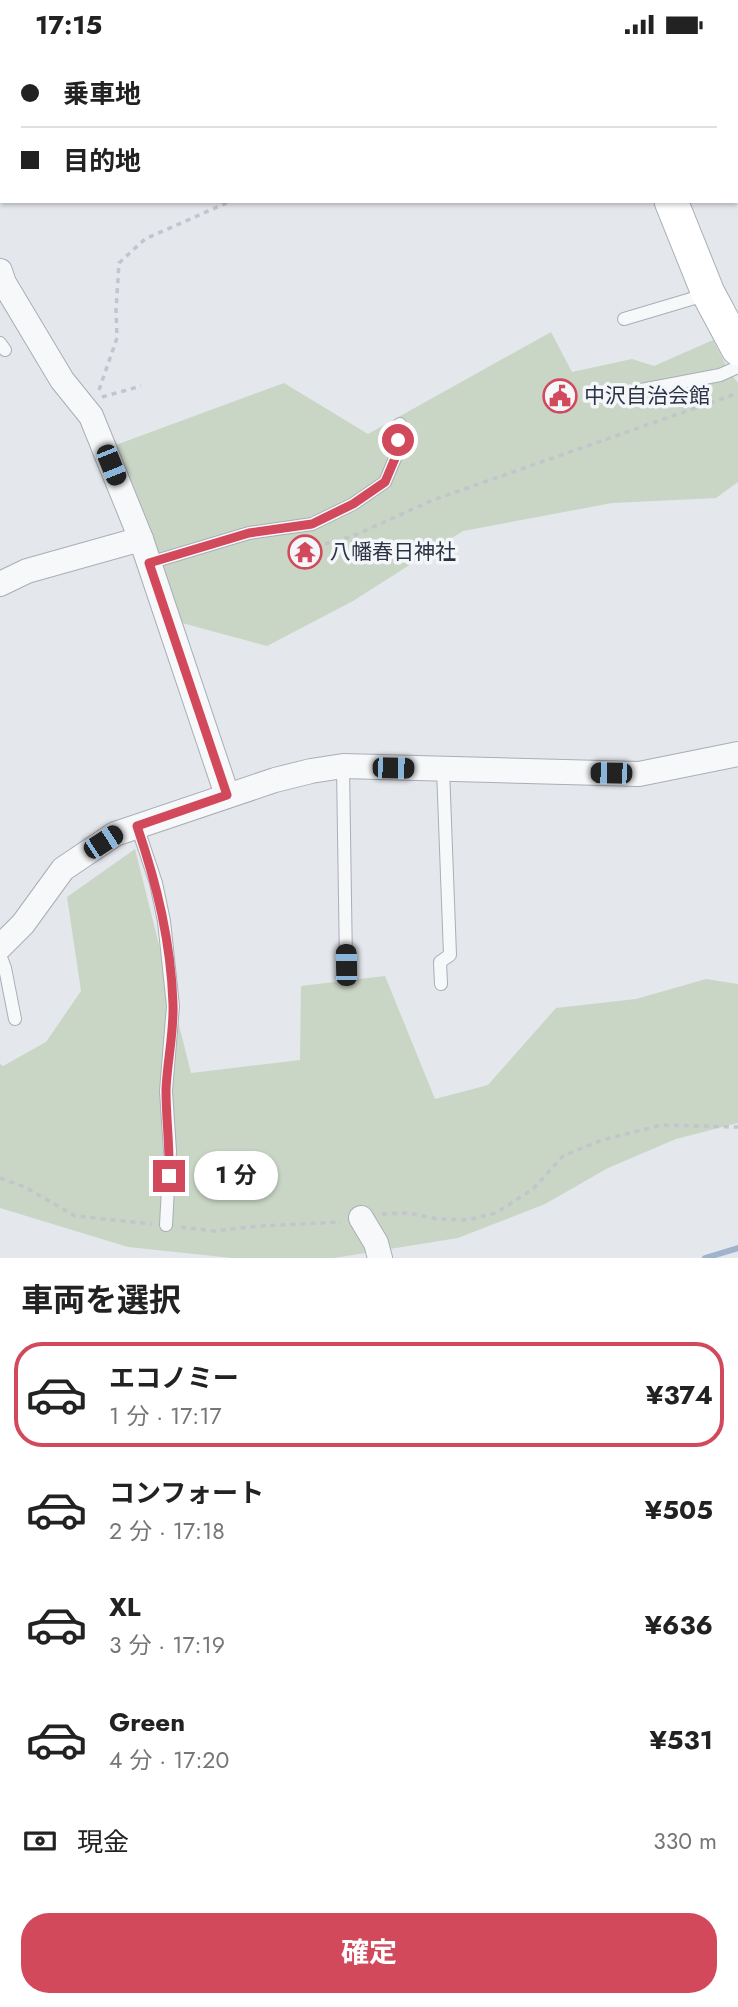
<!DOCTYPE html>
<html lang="ja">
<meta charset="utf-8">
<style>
:root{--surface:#fff;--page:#f6f6f6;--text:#222;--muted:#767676;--line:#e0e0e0;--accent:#d1495b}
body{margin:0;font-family:Jost,"Noto Sans JP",sans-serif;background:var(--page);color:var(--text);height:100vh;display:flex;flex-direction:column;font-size:26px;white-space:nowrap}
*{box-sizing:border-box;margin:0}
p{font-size:23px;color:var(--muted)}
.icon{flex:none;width:38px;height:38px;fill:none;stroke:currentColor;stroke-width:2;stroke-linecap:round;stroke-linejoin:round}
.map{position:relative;height:1209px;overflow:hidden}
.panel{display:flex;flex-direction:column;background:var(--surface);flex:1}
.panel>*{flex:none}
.banner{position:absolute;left:0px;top:0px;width:738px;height:154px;box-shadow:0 2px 5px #0004;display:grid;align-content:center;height:154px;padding:0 21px;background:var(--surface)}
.end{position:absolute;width:32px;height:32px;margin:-16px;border:9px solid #d1495b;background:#fff;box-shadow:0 0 0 4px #fff}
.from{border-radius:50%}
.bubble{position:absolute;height:49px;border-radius:24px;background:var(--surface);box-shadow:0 2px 5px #0004;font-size:23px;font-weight:700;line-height:49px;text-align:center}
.car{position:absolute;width:21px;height:42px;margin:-21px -10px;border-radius:9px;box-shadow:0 0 5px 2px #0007;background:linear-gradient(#222 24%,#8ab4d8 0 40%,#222 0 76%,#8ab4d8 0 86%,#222 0)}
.banner b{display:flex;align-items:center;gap:24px;height:66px;font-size:26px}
.banner b+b{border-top:2px solid var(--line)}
.banner i{width:18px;height:18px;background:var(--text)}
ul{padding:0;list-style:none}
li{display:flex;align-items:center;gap:21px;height:105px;margin:0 14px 10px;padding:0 7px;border:4px solid transparent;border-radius:28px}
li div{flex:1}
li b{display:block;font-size:26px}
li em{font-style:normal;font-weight:700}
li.active{border-color:var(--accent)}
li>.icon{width:63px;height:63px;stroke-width:1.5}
h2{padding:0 21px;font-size:32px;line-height:84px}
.pay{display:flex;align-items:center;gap:18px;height:77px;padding:0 21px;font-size:26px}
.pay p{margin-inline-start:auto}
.action{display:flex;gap:14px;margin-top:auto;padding:14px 21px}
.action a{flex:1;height:80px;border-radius:28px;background:var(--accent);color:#fff;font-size:28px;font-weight:700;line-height:80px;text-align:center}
.status{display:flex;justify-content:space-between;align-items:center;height:49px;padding:0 35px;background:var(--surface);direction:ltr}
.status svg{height:19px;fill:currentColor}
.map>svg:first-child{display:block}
.green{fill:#c9d6c5}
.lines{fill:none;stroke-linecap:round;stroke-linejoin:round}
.stream{stroke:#9fb4cc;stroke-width:6}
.lane-casing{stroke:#a9aeb7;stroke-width:14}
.street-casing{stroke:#a9aeb7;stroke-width:26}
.secondary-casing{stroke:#a9aeb7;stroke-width:35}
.path{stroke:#c2c5cb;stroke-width:3.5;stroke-dasharray:5 5;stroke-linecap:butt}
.lane{stroke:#f7f8fa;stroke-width:12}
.street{stroke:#f7f8fa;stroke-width:24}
.secondary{stroke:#fff;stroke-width:33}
.route{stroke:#d1495b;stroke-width:9}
.labels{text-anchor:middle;stroke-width:7;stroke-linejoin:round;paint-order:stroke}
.poi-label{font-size:21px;fill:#2b3445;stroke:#f4f6f9;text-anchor:start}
</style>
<div class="status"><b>17:15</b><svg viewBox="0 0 49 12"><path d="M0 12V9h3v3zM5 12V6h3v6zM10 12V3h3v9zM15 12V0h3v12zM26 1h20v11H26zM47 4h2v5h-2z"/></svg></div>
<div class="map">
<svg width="738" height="1209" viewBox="0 0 738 1209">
<rect width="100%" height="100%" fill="#e4e7ec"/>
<g class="green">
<polygon points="551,283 572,323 632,310 654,317 713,291 729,322 738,334 738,433 716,449 612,454 463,482 353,552 267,597 182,574 113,397 284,334 368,385"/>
<polygon points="135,800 191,1024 300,1011 301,937 385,927 435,1050 488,1036 556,959 636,950 706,930 738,935 738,1074 676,1090 608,1119 545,1155 458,1189 334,1209 232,1209 128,1198 0,1159 0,1015 3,1017 46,993 81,942 67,848"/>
</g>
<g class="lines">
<polyline class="stream" points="705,1209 738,1199"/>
<defs>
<g id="lane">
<polyline points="624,270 708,245"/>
<polyline points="0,294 5,301"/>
<polyline points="615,346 720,326 738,318"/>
<polyline points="149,514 249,484 312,475 353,455 385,433 396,407 400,375"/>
<polyline points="343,717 346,916"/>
<polyline points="137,777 156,834 164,872 173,957 166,1042 170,1102 166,1176"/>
<polyline points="0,906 5,919 15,970"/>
<polyline points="441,935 440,913 450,906 443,720"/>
</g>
<g id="street">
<polyline points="215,2 225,0"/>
<polyline points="639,2 640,0"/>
<polyline points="0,64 2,64"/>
<polyline points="0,222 4,234 62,331 91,367 141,490 227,746"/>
<polyline points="0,535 27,522 141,490"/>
<polyline points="0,898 23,875 63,820 115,785 275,731 311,722 343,717 639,725 738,705"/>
<polyline points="361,1169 376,1194 380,1209"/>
</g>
<g id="secondary">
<polyline points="503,0 506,2"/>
<polyline points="671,152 708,244 738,300"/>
</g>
</defs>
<use href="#lane" class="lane-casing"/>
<use href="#street" class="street-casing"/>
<use href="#secondary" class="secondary-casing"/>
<g class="path">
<polyline points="99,341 117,289 116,261 119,214 145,190 231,152"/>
<polyline points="102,348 141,337"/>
<polyline points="325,495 353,487 433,451 738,344"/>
<polyline points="0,1129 25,1138 75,1167 152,1175"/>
<polyline points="382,1165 408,1164 438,1170 468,1171 496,1164 533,1140 563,1107 602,1091 662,1076 738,1078"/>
<polyline points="181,1178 215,1182 258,1177 341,1173"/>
</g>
<use href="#lane" class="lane"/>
<use href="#street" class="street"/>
<use href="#secondary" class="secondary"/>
</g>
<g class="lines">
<path class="route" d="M169 1127C170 1098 166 1070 166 1041 167 1013 174 984 173 955 171 893 157 836 137 777L227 746 149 514 249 484 312 475 353 455 385 433 396 407 398 391"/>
</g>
<defs>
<symbol id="civic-ring" viewBox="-11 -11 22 22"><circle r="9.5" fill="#f4f6f9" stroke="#d1495b" stroke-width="1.5"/><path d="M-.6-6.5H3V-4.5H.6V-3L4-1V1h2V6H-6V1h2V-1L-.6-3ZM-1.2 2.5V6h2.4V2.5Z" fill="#d1495b"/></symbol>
<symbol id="temple-ring" viewBox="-11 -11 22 22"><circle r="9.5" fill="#f4f6f9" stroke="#d1495b" stroke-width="1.5"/><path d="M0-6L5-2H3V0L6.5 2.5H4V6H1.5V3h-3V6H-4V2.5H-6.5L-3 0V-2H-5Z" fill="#d1495b"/></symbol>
</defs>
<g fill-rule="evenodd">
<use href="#civic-ring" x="541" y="328" width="38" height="38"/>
<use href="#temple-ring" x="286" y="484" width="38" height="38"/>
</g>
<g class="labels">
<g class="poi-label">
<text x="584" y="354">中沢自治会館</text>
<text x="330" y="510">八幡春日神社</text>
</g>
</g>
</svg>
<i class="end from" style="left:398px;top:391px"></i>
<i class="end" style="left:169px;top:1127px"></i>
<div class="bubble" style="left:194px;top:1102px;width:84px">1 分</div>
<i class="car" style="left:111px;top:416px;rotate:158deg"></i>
<i class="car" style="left:393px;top:719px;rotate:91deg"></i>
<i class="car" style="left:611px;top:724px;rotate:271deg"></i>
<i class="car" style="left:103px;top:793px;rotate:57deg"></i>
<i class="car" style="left:346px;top:916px;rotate:359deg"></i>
<div class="banner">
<b><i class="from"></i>乗車地</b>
<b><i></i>目的地</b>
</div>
</div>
<section class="panel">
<h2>車両を選択</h2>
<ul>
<li class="active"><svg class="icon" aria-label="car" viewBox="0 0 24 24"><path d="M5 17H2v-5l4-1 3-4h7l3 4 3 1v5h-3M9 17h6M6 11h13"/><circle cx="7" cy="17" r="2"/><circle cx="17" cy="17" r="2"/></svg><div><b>エコノミー</b><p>1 分 · 17:17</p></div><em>¥374</em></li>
<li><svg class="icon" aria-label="car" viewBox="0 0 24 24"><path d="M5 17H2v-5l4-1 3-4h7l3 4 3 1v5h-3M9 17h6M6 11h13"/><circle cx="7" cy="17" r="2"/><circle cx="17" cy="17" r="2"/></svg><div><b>コンフォート</b><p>2 分 · 17:18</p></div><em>¥505</em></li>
<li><svg class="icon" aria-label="car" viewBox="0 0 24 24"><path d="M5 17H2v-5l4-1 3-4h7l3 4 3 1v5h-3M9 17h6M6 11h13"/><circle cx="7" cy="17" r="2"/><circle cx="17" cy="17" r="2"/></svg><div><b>XL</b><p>3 分 · 17:19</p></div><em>¥636</em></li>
<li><svg class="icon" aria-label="car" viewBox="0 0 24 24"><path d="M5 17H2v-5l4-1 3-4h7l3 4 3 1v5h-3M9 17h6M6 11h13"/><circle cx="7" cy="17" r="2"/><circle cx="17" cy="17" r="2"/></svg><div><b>Green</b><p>4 分 · 17:20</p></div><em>¥531</em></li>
</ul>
<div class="pay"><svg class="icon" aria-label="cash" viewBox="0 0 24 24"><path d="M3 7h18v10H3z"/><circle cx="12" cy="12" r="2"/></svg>現金<p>330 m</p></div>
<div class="action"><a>確定</a></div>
</section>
